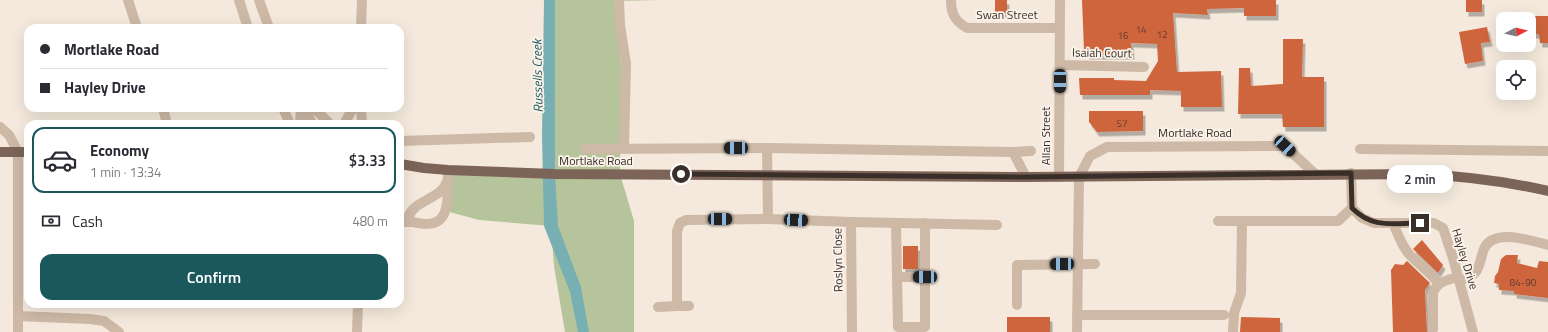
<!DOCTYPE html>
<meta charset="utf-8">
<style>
:root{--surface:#fff;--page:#f2f2f3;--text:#2b2b33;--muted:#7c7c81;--line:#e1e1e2;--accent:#1a585e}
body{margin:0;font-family:"Titillium Web",sans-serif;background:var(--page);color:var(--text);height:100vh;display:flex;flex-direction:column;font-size:15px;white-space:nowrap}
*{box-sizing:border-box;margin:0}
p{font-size:13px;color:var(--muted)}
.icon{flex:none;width:22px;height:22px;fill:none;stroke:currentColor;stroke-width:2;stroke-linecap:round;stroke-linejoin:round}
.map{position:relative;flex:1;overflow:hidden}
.side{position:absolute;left:24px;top:120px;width:380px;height:188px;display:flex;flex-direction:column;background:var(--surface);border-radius:12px;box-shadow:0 4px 16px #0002}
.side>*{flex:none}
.guide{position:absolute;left:24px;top:24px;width:380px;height:88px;border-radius:12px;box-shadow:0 4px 16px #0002;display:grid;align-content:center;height:88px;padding:0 16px;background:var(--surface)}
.needle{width:26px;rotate:83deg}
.controls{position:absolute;left:1496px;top:12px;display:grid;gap:8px}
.controls a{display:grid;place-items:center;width:40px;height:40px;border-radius:8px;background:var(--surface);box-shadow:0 4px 16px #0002;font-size:20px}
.end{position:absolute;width:18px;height:18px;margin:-9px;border:5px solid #392e28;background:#fff;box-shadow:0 0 0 2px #fff}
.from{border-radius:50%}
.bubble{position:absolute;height:28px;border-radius:12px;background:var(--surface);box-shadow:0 4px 16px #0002;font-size:13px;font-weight:600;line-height:28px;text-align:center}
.car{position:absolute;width:12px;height:24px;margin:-12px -6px;border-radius:5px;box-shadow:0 0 3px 1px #0007;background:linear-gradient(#222 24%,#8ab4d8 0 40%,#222 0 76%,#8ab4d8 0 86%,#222 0)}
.guide b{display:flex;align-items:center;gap:14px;height:38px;font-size:15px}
.guide b+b{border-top:1px solid var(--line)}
.guide i{width:10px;height:10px;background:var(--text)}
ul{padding:7px 0 0;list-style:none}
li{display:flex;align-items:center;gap:12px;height:66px;margin:0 8px 6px;padding:0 8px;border:2px solid var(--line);border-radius:12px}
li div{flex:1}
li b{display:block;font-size:15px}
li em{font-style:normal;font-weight:600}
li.selected{border-color:var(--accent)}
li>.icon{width:36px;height:36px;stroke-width:1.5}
.pay{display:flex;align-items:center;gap:10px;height:44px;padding:0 16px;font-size:15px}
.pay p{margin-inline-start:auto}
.button{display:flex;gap:8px;margin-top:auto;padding:8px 16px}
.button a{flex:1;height:46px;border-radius:12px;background:var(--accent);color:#fff;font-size:16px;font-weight:600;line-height:46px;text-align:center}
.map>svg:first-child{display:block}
.green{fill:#b5c49a}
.water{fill:#78afb3}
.building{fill:#cf653e;filter:url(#shadow)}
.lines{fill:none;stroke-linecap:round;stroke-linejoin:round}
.minor{stroke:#cdb9a6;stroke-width:10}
.major{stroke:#7c6558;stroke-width:10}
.route{stroke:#392e28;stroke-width:5}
.labels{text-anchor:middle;stroke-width:3.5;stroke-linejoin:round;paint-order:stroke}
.number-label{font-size:10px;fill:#5e3c2e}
.street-label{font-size:12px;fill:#392e28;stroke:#fbf3e9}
.water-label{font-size:13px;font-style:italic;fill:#1a585e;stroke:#fbf3e9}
</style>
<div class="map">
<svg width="1548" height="332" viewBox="0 0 1548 332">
<defs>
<filter id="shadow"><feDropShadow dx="2.5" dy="4.5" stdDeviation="0" flood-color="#0004"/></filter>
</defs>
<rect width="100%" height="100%" fill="#f4e9dc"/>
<polygon class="green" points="548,0 661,0 614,1 621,65 620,174 634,221 634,332 565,332 554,266 551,226 479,220 446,211 448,170 549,174"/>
<polygon class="water" points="544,0 555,0 555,174 558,226 581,287 589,332 578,332 570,292 544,226 542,136"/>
<g class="building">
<polygon points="995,0 1007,0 1007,14 995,13"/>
<polygon points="1082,0 1276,0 1276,16 1244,16 1244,8 1207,9 1208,15 1173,13 1177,72 1221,71 1222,107 1181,107 1181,91 1150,90 1150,95 1080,95 1079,78 1114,78 1114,80 1146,81 1158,61 1157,44 1131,43 1132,55 1088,55 1084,50"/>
<rect x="1466" y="0" width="16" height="12"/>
<polygon points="1535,16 1548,16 1548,43 1540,43 1539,34 1529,34 1529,20 1535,18"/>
<polygon points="1487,27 1490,42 1481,43 1483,61 1465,64 1459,32"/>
<polygon points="1283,39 1303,39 1302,77 1324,77 1324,127 1283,127 1282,114 1238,114 1239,68 1250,68 1251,86 1283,84"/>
<polygon points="1089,111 1143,111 1143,131 1097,132 1089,122"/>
<polygon points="1422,240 1443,265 1438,273 1413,249"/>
<rect x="903" y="246" width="15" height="23"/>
<polygon points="1506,255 1518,255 1517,263 1537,268 1539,261 1548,262 1548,298 1514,294 1514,291 1499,290 1499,284 1494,283 1495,276 1498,272 1501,259"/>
<polygon points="1407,261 1430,283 1425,290 1427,332 1393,332 1391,270 1395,264 1403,265"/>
<rect x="1007" y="317" width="43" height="15"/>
<polygon points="1241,317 1280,318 1280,332 1240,332"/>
</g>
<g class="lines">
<g class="minor">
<polyline points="128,0 137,28"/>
<polyline points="239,0 248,28"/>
<polyline points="259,0 269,28"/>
<polyline points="619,0 620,25 626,64 624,148"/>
<path d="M951 0C951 14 955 21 967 28H1059"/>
<polyline points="361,28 362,0"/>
<polyline points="1060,65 1144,67"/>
<polyline points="163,108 167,124"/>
<polyline points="283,108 290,124"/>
<polyline points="305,108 312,124"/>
<polyline points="314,108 330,124"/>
<polyline points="361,108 362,124"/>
<polyline points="300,124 301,108"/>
<polyline points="344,124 353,108"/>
<polyline points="0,127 9,135 18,152 18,332"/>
<polyline points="400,141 530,137"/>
<polyline points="767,148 768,219"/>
<polyline points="585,149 767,148 1013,152 1026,177"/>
<polyline points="1360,149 1548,151"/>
<polyline points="1013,152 1031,151"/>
<polyline points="1351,173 1352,208 1362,218 1374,223 1434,223 1443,228 1453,258 1473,332"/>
<polyline points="1059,177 1060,0"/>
<path d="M447 181C442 199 417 199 409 215L410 221C454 235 447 198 448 170"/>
<polyline points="1218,221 1338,221 1352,208"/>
<polyline points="400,222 412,222"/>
<polyline points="851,222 997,225"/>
<polyline points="896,223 898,327 925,327 925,223"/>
<path d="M1393 223C1398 234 1401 245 1409 254 1419 265 1430 272 1439 284"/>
<polyline points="897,277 925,277"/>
<path d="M1460 281C1482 273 1477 268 1484 249 1493 227 1532 241 1548 245"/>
<polyline points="1017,305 1017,265 1095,264"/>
<polyline points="677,306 689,306"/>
<polyline points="658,307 677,306 677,231 680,223 686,220 768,219 851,222 852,332"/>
<polyline points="1077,315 1224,315"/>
<polyline points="18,316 90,319 104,321 119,332"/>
<path d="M1433 329V293C1437 281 1448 280 1458 277"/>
<polyline points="357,332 358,304"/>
<polyline points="1077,332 1079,177 1090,156 1107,147 1285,146 1315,174"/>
<polyline points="1233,332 1234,313 1241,293 1242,221"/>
</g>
<g class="major">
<polyline points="0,152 28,152"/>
<path d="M400 164 424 168 448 170 555 174 1026 177 1419 174C1462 176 1505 181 1548 191"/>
</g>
</g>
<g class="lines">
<path class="route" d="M681 174 1026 177 1351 173 1352 208C1373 229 1392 223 1420 223"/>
</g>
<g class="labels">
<g class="number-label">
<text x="1141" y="33">14</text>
<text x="1162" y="38">12</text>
<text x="1123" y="39">16</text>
<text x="1122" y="127">57</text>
<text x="1523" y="286">84-90</text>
</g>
<g class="street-label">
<text x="1007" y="19">Swan Street</text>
<text transform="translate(1102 53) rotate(1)" y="4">Isaiah Court</text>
<text x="1195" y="137">Mortlake Road</text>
<text transform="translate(1046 136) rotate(-90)" y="4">Allan Street</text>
<text x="596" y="165">Mortlake Road</text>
<text transform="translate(1465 259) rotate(73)" y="4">Hayley Drive</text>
<text transform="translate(838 260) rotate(-91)" y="4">Roslyn Close</text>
</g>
<g class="water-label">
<text transform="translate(537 76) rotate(-91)" y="5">Russells Creek</text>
</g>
</g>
</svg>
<div class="controls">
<a><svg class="needle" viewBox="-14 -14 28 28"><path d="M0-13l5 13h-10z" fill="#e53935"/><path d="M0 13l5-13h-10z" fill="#7c7c81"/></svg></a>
<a><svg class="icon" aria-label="locate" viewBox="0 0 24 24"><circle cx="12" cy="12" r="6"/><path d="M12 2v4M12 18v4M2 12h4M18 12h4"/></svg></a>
</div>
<i class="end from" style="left:681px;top:174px"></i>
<i class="end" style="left:1420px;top:223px"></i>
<div class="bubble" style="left:1387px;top:165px;width:66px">2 min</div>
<i class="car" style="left:1060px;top:81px;rotate:180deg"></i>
<i class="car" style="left:1285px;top:146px;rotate:133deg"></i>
<i class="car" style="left:736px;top:148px;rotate:270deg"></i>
<i class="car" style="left:720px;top:219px;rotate:90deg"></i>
<i class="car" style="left:796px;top:220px;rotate:93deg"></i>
<i class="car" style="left:1062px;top:264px;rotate:269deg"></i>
<i class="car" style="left:925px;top:277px;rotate:270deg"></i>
<div class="guide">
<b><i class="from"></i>Mortlake Road</b>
<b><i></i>Hayley Drive</b>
</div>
<section class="side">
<ul>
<li class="selected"><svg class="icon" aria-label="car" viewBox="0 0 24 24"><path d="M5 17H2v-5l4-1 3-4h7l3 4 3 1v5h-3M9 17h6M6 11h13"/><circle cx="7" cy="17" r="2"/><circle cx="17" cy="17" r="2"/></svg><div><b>Economy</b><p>1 min · 13:34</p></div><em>$3.33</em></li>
</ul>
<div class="pay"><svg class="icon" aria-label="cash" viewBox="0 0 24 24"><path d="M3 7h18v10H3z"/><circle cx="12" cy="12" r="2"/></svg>Cash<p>480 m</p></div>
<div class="button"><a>Confirm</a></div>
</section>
</div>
